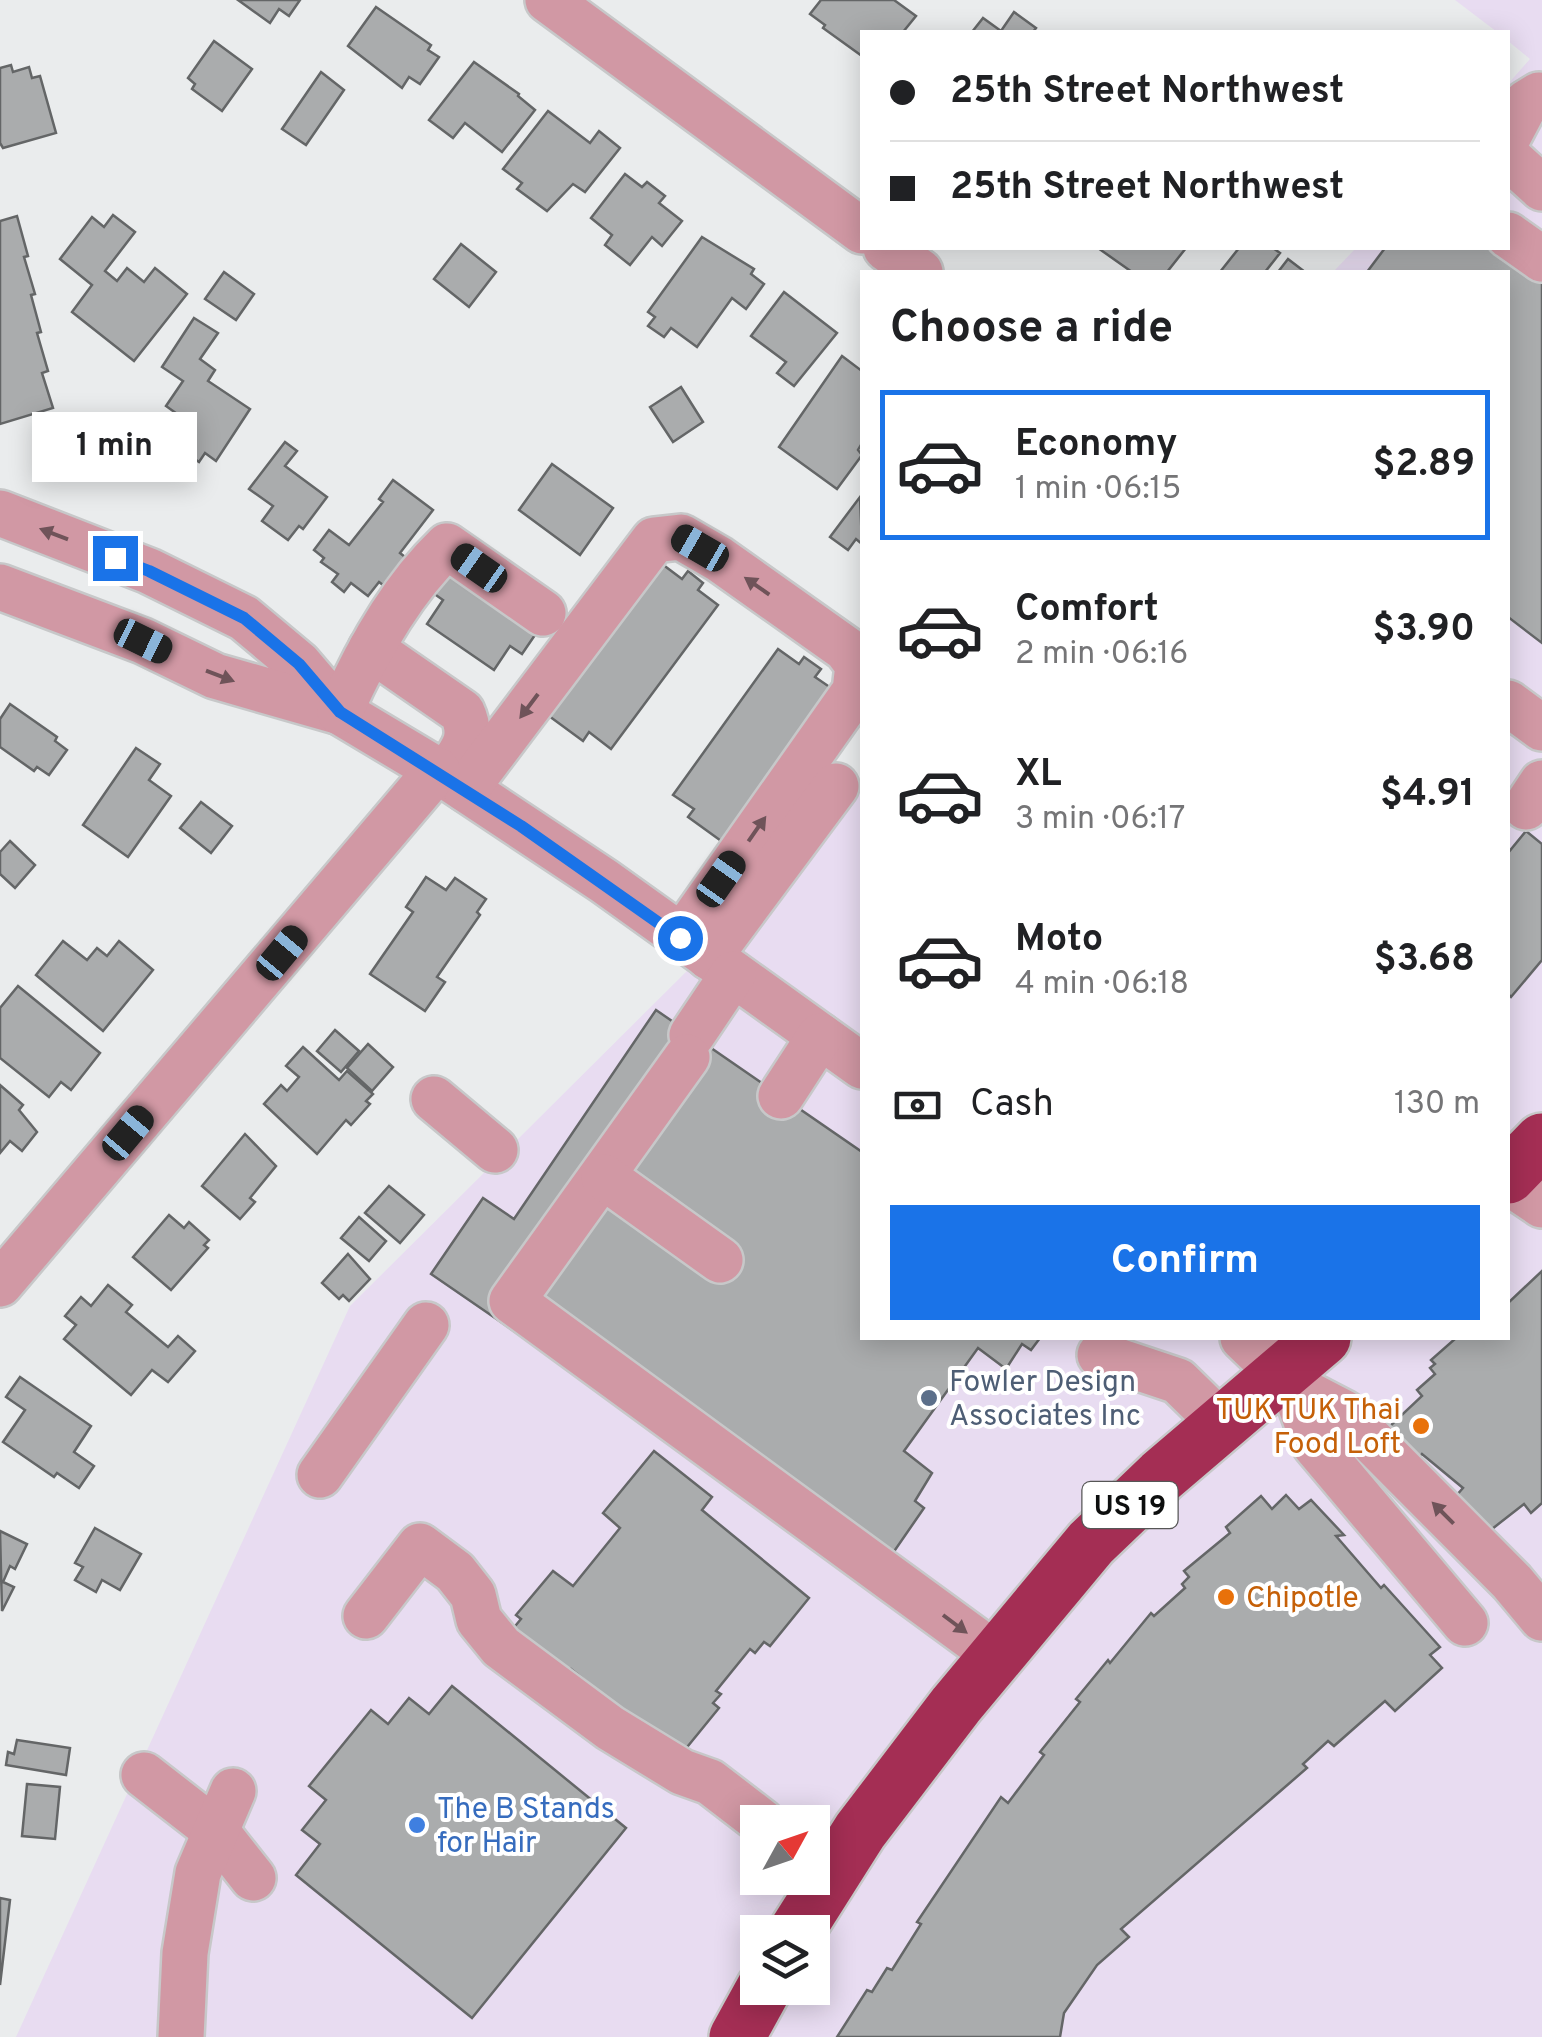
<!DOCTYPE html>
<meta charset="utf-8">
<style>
:root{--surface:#fff;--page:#f6f6f6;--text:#202124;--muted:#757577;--line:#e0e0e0;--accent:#1a73e8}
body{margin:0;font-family:Overpass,sans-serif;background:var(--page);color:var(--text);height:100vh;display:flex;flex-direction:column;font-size:38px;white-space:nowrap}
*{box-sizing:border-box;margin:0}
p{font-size:32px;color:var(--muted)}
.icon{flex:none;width:55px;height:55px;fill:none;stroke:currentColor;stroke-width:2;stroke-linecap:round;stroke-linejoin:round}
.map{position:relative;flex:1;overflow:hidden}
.panel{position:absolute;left:860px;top:270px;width:650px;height:1070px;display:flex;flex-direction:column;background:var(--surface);border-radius:0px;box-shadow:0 5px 25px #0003}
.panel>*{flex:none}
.hud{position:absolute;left:860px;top:30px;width:650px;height:220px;border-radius:0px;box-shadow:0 5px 25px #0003;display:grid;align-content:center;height:220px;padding:0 30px;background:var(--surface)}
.needle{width:65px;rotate:50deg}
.fabs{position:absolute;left:740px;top:1805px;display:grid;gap:20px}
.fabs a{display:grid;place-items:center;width:90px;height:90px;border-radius:0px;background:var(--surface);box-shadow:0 5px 25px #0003;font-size:50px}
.end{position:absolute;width:45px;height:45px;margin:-22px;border:12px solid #1a73e8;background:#fff;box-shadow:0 0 0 5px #fff}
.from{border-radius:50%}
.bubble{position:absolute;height:70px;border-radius:0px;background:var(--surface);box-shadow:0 5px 25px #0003;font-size:32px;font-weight:700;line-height:70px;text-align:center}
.car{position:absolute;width:30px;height:60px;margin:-30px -15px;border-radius:12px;box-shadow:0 0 8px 2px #0007;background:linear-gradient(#222 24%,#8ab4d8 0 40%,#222 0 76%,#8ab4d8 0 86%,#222 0)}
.hud b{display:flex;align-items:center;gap:35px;height:95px;font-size:38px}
.hud b+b{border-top:2px solid var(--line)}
.hud i{width:25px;height:25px;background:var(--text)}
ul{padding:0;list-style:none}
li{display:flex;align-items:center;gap:30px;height:150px;margin:0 20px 15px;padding:0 10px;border:5px solid transparent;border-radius:0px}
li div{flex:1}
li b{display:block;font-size:38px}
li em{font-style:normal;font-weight:700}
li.on{border-color:var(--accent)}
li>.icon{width:90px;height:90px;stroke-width:1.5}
h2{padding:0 30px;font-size:45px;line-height:120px}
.pay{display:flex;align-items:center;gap:25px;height:110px;padding:0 30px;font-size:38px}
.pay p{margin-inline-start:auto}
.cta{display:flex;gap:20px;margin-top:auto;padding:20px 30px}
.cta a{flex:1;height:115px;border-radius:0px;background:var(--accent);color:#fff;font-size:40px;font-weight:700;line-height:115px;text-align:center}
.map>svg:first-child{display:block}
.commercial{fill:#e8dcf1;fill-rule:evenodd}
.building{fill:#aaacad;stroke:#646667;stroke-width:2.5}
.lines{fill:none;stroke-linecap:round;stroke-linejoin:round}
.minor-casing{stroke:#c7c8c9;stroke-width:50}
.highway-casing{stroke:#c7c8c9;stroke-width:60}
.minor{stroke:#d198a4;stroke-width:45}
.highway{stroke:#a42e54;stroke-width:55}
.oneway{fill:#6f5359}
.route{stroke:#1a73e8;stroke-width:12}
.service-dot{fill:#5c6f8a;stroke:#fff;stroke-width:4}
.food-dot{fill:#e8710a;stroke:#fff;stroke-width:4}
.shop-dot{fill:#3f7fe0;stroke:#fff;stroke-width:4}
.labels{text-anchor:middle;stroke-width:8;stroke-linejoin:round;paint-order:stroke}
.shield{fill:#fff;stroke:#565656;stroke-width:2.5}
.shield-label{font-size:28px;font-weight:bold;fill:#0d0e0e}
.service-label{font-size:30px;fill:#4e5e75;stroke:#fff;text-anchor:start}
.food-label{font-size:30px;fill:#c56008;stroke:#fff;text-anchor:end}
.shop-label{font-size:30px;fill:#366cbe;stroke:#fff;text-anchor:start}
</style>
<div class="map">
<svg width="1542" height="2037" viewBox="0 0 1542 2037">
<rect width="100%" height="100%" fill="#eaeced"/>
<path class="commercial" d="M1455 0H1542V2037H16L350 1306 702 956 862 782V1338H1508V272H1333L1356 248H1508V84L1530 59 1508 41V32H1497ZM758 1822H812V1878H758ZM758 1932H812V1988H758Z"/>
<g class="building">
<polygon points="238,0 300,0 289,16 279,9 270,23"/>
<polygon points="821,0 894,0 916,16 903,32 862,32 862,56 823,28 825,25 810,14"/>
<polygon points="376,7 431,45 428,50 439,57 420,84 409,77 402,88 348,46"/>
<polygon points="1014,12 1036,28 1033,32 972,32 983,18 1001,31"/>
<polygon points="214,41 252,69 222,111 192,89 195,84 188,78"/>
<polygon points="474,62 519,94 518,96 535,110 502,152 465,123 453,138 429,120"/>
<polygon points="11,65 13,72 29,67 32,78 40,76 56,133 3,148 0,143 0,68"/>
<polygon points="321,72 344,90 306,145 282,129"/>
<polygon points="548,111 590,143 599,131 620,148 585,192 573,184 547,211 517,189 522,183 503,169"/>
<polygon points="625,174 642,187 647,182 665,196 659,203 682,221 662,246 652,237 630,265 605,245 612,235 591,218"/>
<polygon points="113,215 135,232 105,271 117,281 127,268 144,282 155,268 187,294 134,361 72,312 92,285 60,259 92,217 104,227"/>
<polygon points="17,216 28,256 24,257 35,294 31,295 41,332 37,333 48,371 42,373 53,408 0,424 0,221"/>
<polygon points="702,237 754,269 751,274 764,284 746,309 732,298 697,347 671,328 664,337 648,326 655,317 648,312"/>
<polygon points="461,244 496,272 469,307 434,279"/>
<polygon points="1098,248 1186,248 1167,272 1132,272"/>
<polygon points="1239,248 1273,248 1280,253 1265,272 1220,272"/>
<polygon points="1385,248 1542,248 1542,643 1508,617 1508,272 1367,272"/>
<polygon points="1288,259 1305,272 1278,272"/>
<polygon points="224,272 254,294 236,320 205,299"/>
<polygon points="784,292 837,333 794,386 777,373 786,362 751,336"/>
<polygon points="194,318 218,333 200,359 215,370 208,381 250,409 216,461 205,453 199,462 176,446 182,437 171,429 180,416 166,406 183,381 162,367"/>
<polygon points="842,356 862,371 862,443 858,450 862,455 837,489 779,447"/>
<polygon points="681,387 703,422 673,442 650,407"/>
<polygon points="285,442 297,451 285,466 327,497 303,529 299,526 288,540 262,521 273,506 249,489"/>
<polygon points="552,464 613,508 580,555 519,510"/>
<polygon points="393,480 433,510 400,553 405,557 383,585 379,582 368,596 351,583 344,592 332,582 338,574 321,562 324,558 314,550 329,530 349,545 383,502 379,499"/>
<polygon points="860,497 862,544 856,539 848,550 830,537"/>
<polygon points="662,564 682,579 688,571 703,583 698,590 718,605 611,749 589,732 583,741 549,716"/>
<polygon points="449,571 537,632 522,654 510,646 494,670 427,624 443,600 433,593"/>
<polygon points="778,649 799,664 804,657 821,669 815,677 834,690 724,843 688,817 694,809 673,795"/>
<polygon points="10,704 57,737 55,741 67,750 49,775 37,767 34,771 0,747 0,719"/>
<polygon points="136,748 160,764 149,780 171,796 128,857 83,825"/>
<polygon points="201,802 232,826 211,853 180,828"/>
<polygon points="1526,831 1542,844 1542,960 1511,997 1508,994 1508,853"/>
<polygon points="10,841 35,865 15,888 0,874 0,852"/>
<polygon points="426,877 446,890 455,878 486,899 477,912 480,915 437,977 445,982 425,1011 370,974 413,912 406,907"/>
<polygon points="63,941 87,960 97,948 107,956 119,941 153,970 103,1031 36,975"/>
<polygon points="18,986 100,1053 71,1090 61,1082 49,1097 0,1058 0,1008"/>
<polygon points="656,1010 862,1152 862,1338 1040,1338 1031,1350 1022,1344 1006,1369 978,1348 904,1451 932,1473 915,1501 924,1508 875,1579 431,1274 483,1198 514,1219"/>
<polygon points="335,1030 359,1051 341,1072 317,1051"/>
<polygon points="368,1044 393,1067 372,1091 347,1068"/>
<polygon points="303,1047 339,1080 347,1071 373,1094 366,1101 370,1104 351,1125 346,1120 317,1154 264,1104 281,1085 287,1091 299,1077 286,1066"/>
<polygon points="0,1085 23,1105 19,1110 37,1132 22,1151 10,1141 0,1153"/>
<polygon points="245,1134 276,1166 250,1198 255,1202 240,1219 202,1186"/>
<polygon points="389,1186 424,1215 400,1243 365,1213"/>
<polygon points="169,1215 184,1228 189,1222 209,1240 204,1245 208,1248 171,1290 133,1257"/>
<polygon points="359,1217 386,1241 369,1261 341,1238"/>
<polygon points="348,1254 370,1279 349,1301 343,1295 339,1299 322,1283"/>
<polygon points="1542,1271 1542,1503 1531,1513 1524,1504 1492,1529 1456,1496 1463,1488 1422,1454 1418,1459 1389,1427 1422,1396 1417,1390 1435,1374 1430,1368 1435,1364 1431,1360 1456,1338 1508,1338 1508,1303"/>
<polygon points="108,1285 132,1305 126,1312 168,1347 178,1336 195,1351 168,1382 152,1370 131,1395 64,1339 76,1325 65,1316 81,1297 91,1306"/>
<polygon points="20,1377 91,1426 74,1452 94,1466 79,1488 57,1473 54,1477 3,1442 25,1410 6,1397"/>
<polygon points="654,1451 712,1497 702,1510 809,1598 770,1646 764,1642 755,1653 750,1649 716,1691 721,1694 713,1703 719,1708 679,1757 571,1669 561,1682 506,1637 521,1619 516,1615 553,1571 573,1586 620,1528 603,1513"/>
<polygon points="1286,1495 1299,1509 1311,1500 1344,1535 1336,1536 1381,1588 1384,1585 1440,1647 1430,1655 1442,1668 1395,1711 1385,1701 1334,1746 1328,1741 1303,1764 1307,1768 1121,1929 1129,1937 1097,1965 1064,2013 1060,2037 837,2037 867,1990 872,1992 887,1968 892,1970 921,1924 917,1922 1001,1797 1008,1803 1044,1755 1040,1752 1080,1702 1076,1699 1108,1660 1110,1663 1151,1613 1154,1616 1185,1588 1182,1584 1189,1577 1184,1571 1230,1533 1226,1527 1261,1496 1272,1509"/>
<polygon points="95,1528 141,1554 120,1590 102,1580 96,1592 75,1580 83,1567 75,1563"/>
<polygon points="0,1531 27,1544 15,1569 10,1566 3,1582 14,1587 2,1611"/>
<polygon points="452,1686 626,1828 472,2018 296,1875 320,1844 302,1830 326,1800 309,1786 371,1710 388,1724 409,1698 429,1714"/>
<polygon points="17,1740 70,1748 66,1775 6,1765 8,1752 14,1754"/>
<polygon points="27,1784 60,1787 55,1839 22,1836"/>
<polygon points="0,1898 10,1900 0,1985"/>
</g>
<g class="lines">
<defs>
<g id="minor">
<polyline points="548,0 862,231"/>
<polyline points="1508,137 1526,103 1539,95 1542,97"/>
<polyline points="1508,157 1542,188"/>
<polyline points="1508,235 1542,259"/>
<polyline points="886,248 920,272"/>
<polyline points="0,513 149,571 244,618 299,664 340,712"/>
<polyline points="0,587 143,641 215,676 340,712 437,770 604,881 862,1066"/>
<path d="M371 649 462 712C475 740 461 752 445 776"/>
<polyline points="1508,703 1542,728"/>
<path d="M340 712C366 653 400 591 447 546L543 613"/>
<polyline points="466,789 654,540 681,537 719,559 846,649 858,665 855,691 681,938"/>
<polyline points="1526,807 1542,783"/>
<polyline points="709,957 836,786"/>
<polyline points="692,1035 733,974"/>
<polyline points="687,1057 512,1301 997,1656"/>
<polyline points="781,1096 820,1036"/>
<polyline points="434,1099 495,1150"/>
<polyline points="604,1177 720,1260"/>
<polyline points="1508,1182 1542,1205"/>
<polyline points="0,1284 437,770"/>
<polyline points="1243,1338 1294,1387 1344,1413 1512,1582 1542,1618"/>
<polyline points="1100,1355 1178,1381 1223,1425"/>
<polyline points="1294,1387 1315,1445 1465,1623"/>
<polyline points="320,1475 426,1325"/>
<polyline points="366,1616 420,1546 455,1572 473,1595 479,1620 501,1647 610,1728 682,1772 710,1782 762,1822"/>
<polyline points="144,1775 216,1831 253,1878"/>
<polyline points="181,2037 185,1953 198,1873 233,1791"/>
</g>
<g id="highway">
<polyline points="1508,1176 1542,1141"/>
<polyline points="796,1932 860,1831 956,1705 1091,1543 1161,1476 1323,1338"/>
<polyline points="737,2037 764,1988"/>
</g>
</defs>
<use href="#minor" class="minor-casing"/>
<use href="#highway" class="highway-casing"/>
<use href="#minor" class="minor"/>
<use href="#highway" class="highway"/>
</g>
<defs><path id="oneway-solid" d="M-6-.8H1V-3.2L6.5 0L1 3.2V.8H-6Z" transform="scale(2.5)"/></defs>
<g class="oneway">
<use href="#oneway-solid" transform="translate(54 534) rotate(-159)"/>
<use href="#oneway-solid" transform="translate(757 586) rotate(-145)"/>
<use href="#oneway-solid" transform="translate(220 676) rotate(21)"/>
<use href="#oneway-solid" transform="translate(529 706) rotate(127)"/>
<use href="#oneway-solid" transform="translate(757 829) rotate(-55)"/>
<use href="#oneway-solid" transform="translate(1443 1513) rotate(-135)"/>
<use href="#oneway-solid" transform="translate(955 1624) rotate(37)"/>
</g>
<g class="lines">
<polyline class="route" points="115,558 149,571 244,618 299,664 340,712 521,826 680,938"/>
</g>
<circle class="service-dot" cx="929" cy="1398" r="10"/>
<g class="food-dot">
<circle cx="1421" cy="1426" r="10"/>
<circle cx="1226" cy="1597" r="10"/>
</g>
<circle class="shop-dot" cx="417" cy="1825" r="10"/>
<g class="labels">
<rect class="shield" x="1082.5" y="1482" width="95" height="46" rx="8"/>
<g class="shield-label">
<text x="1130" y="1515">US 19</text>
</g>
<g class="service-label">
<text x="949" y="1391">Fowler Design<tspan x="949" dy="34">Associates Inc</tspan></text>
</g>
<g class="food-label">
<text x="1401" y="1419">TUK TUK Thai<tspan x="1401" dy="34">Food Loft</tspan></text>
<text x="1246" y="1607" text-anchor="start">Chipotle</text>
</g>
<g class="shop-label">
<text x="437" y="1818">The B Stands<tspan x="437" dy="34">for Hair</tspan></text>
</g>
</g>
</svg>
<div class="fabs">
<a><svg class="needle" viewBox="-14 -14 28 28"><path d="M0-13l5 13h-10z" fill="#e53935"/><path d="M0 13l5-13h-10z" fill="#757577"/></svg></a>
<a><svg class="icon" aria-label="layers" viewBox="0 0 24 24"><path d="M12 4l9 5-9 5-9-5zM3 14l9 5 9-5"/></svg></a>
</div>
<i class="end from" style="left:680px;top:938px"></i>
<i class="end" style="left:115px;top:558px"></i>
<div class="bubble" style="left:32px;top:412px;width:165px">1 min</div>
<i class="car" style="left:700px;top:548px;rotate:300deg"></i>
<i class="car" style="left:479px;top:568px;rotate:305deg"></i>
<i class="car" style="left:143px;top:641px;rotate:116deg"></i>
<i class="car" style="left:721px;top:879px;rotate:35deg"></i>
<i class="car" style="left:282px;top:953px;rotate:40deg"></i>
<i class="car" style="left:128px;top:1133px;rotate:40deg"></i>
<div class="hud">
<b><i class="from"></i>25th Street Northwest</b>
<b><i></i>25th Street Northwest</b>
</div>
<section class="panel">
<h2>Choose a ride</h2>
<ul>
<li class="on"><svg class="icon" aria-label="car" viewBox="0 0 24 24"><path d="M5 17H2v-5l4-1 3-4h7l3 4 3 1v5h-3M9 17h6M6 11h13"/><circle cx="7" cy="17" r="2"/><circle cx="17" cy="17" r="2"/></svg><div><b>Economy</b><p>1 min · 06:15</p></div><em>$2.89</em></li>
<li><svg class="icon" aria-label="car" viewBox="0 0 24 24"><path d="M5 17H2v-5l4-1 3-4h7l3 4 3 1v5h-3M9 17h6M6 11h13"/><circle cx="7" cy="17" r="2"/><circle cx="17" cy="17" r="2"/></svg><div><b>Comfort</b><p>2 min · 06:16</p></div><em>$3.90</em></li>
<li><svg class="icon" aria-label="car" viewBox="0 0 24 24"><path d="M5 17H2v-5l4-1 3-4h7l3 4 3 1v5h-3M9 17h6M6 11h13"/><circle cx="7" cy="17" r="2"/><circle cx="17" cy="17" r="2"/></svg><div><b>XL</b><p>3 min · 06:17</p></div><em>$4.91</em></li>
<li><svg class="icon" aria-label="car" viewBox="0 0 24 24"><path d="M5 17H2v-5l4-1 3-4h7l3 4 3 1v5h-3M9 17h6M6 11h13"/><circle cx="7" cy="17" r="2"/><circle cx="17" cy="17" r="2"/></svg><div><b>Moto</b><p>4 min · 06:18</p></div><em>$3.68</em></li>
</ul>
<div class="pay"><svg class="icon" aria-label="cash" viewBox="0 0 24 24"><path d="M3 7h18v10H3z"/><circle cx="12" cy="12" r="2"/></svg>Cash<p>130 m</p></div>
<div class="cta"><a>Confirm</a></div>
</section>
</div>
